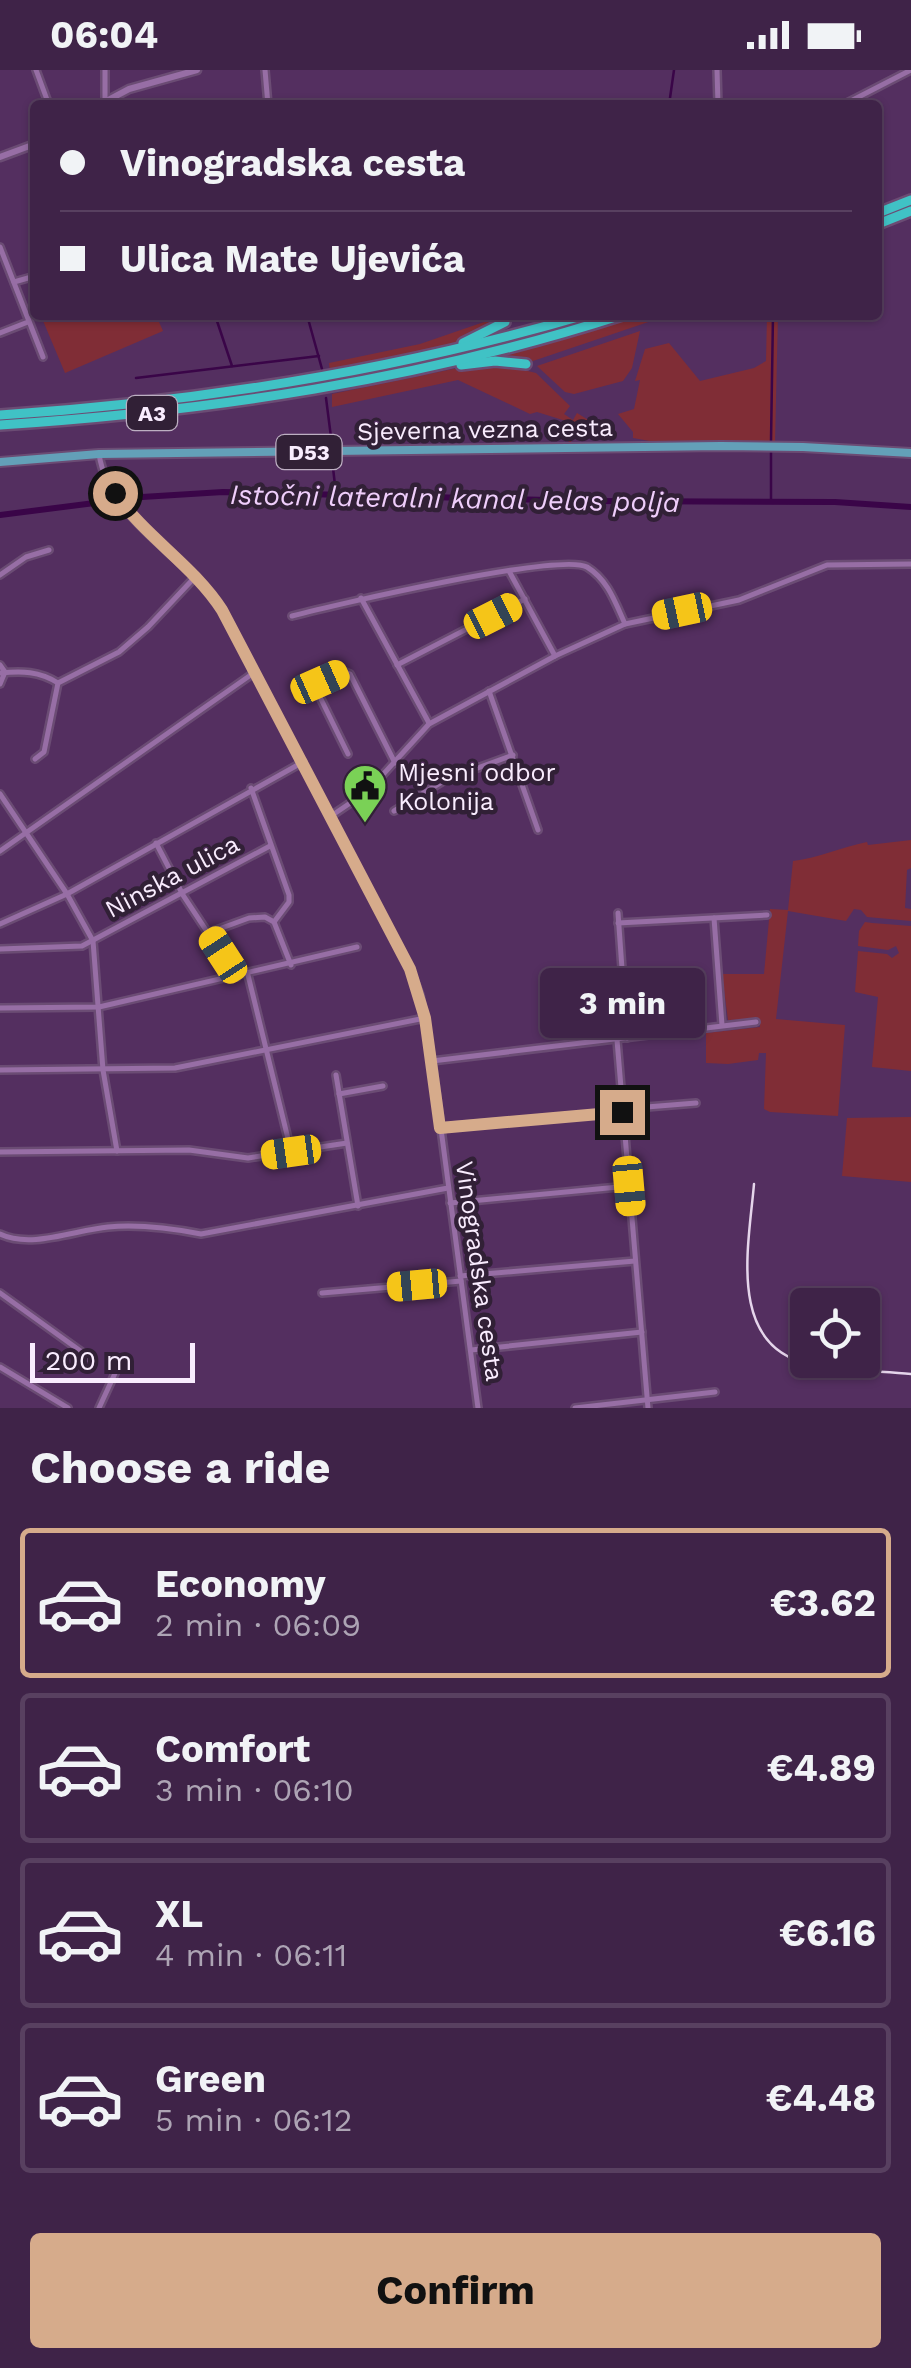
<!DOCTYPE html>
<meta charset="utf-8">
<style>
:root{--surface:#3f2348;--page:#462b4f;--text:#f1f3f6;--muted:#ada4b4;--line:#584060;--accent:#d6ab8b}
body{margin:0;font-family:"Work Sans",sans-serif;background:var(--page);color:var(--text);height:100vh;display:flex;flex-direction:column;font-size:38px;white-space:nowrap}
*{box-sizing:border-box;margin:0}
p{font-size:32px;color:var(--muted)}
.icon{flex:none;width:55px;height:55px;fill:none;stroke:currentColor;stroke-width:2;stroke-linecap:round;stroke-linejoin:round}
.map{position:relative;height:1338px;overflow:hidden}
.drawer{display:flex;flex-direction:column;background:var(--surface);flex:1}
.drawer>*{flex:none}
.hud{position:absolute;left:30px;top:30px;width:852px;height:220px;border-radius:10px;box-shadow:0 2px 8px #0004,0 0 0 2px var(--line);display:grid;align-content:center;height:220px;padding:0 30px;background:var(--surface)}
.controls{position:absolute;left:790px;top:1218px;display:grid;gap:20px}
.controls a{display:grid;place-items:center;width:90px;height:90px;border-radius:10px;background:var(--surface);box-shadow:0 2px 8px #0004,0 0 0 2px var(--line);font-size:50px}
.scale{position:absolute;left:30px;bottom:25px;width:165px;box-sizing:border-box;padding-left:10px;border:5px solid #f9ecfe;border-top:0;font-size:28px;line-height:35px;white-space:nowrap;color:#f9ecfe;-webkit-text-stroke:8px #312036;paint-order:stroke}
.end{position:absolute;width:45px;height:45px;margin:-22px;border:12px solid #d6ab8b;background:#111;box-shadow:0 0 0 5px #111}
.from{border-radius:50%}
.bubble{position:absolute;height:70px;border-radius:10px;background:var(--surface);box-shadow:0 2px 8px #0004,0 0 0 2px var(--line);font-size:32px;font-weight:700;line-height:70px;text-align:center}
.car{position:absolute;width:30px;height:60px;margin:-30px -15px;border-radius:12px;box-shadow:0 0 8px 2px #0007;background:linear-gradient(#f5c518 24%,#345 0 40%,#f5c518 0 76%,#345 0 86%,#f5c518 0)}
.hud b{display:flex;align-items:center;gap:35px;height:95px;font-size:38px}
.hud b+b{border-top:2px solid var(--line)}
.hud i{width:25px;height:25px;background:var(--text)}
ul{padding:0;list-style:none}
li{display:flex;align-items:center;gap:30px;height:150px;margin:0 20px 15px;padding:0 10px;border:5px solid var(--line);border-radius:10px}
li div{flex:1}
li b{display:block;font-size:38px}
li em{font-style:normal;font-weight:700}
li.on{border-color:var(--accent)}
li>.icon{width:90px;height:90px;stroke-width:1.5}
h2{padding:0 30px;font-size:45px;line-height:120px}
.primary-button{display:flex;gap:20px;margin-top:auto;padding:20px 30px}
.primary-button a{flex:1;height:115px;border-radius:10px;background:var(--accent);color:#111;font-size:40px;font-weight:700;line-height:115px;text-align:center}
.status{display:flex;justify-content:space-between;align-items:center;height:70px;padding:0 50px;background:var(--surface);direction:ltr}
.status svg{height:28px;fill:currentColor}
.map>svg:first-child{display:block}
.green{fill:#802d36}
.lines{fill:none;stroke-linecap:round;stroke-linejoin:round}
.stream{stroke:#3a0548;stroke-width:2.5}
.canal{stroke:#3a0548;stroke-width:6}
.street-casing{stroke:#6b4c74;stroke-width:10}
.secondary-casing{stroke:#6b4c74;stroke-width:11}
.primary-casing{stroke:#6b4c74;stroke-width:12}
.highway-casing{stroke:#6b4c74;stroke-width:14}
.street{stroke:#976ea5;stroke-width:5}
.secondary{stroke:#976ea5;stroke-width:6}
.primary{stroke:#63a0b8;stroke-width:8}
.highway{stroke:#40c2c5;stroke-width:9}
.rail{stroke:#e5d5eb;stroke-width:2.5}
.route{stroke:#d6ab8b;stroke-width:12}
.labels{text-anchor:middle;stroke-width:9;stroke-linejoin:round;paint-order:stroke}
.shield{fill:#312036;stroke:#bdafc2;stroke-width:2.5}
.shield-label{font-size:22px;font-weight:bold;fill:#f9ecfe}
.street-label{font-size:25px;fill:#f9ecfe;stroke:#312036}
.poi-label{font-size:25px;fill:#f9ecfe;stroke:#312036;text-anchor:start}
.water-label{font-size:28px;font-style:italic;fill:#efcefb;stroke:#312036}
</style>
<div class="status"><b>06:04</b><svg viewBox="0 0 49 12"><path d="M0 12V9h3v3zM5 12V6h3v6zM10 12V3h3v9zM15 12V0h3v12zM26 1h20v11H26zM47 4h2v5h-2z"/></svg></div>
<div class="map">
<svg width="911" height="1338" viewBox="0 0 911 1338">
<rect width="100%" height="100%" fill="#542f60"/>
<g class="green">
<polygon points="156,245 163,261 65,303 41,246"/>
<polygon points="484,245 508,245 467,270 449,276 330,302 329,293 420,274 484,252"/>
<polygon points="644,245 669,245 533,291 495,288"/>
<polygon points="767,245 778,245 775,372 655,372 633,368 633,362 618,344 634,339 640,310 635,311 645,279 669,273 700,311 754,298 766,291"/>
<polygon points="640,261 632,298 623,311 574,324 565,322 537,296"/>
<polygon points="503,295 536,303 570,336 564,344 573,350 577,343 590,351 587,357 576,353 571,359 576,366 569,374 566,351 537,342 530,344 458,310 332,337 332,324 453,299"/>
<path d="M911 770V798L907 800 905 838 911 839V851L867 847 861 840 854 839 846 851 788 841 776 949 845 955 838 1046 770 1042 764 1039 766 983H759L758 990 728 994 706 993V963L760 957V949L728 950 722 904H764L770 839 788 840 793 791C819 788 841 777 867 772L868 775Z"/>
<polygon points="872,853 911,856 911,1001 872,997 878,927 855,922 858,881 887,884 892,888 899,883 896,876 888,880 858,876 859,861 865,852"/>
<polygon points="911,1047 911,1112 842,1106 847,1048"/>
</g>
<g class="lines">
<g class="stream">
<polyline points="669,35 674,0"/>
<polyline points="215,245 232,296"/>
<polyline points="307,245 322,299"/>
<polyline points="136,308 319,286"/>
<polyline points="326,328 332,375"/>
<polyline points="771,371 773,245"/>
<polyline points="771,381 771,431"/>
<polyline points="332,389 336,424"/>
</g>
<polyline class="canal" points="0,445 142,427 223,422 588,431 835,432 911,437"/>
<defs>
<g id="street">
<polyline points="36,0 49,35"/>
<polyline points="105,0 105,31"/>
<polyline points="265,0 268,35"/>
<polyline points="717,0 718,35"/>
<polyline points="843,35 911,0"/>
<polyline points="0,177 43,287"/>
<polyline points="14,212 35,206"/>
<polyline points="0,263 28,252"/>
<path d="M99 384C109 451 188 486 222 539L410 899 420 925 432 991 478 1338"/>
<polyline points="509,501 555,586"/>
<polyline points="0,505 26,487 49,480"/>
<polyline points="361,528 429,653"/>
<path d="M292 546C334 535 561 482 587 497 608 510 615 532 625 554"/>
<polyline points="0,595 5,602 0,614"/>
<polyline points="397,595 525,529"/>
<path d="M0 603C22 601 39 601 58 613"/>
<polyline points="489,621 538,760"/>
<polyline points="348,684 316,619 320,612 342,601 350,604 395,693"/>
<polyline points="35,689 44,682 58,613 119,582 148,557 196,506"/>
<polyline points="251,718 289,825 289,832 274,852"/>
<polyline points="0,724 67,824 93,871 103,1000 117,1081"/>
<polyline points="394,741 445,710 513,685"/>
<polyline points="331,746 368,721 429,654 555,586 625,554 739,530 827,495 911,494"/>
<polyline points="156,773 183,825 237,907"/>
<polyline points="0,781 255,602"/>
<polyline points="618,843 627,968"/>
<polyline points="714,848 722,955"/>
<polyline points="618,853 767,845"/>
<polyline points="0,854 67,824 303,692"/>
<polyline points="208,863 249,848 265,847 274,852 291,895"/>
<polyline points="0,879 82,876 270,776"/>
<polyline points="248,905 291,1081"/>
<polyline points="0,938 99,937 357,877"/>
<polyline points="617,970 648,1338"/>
<polyline points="432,991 756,952"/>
<polyline points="0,1000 175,998 425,948"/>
<polyline points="336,1005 358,1136"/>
<polyline points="339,1024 383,1016"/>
<polyline points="622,1039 696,1033"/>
<polyline points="441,1057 622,1042"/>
<polyline points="0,1082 189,1080 248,1088 347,1073"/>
<polyline points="450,1133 629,1116"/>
<path d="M0 1164C31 1179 75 1160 108 1157 140 1154 170 1158 201 1164L448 1118"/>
<polyline points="460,1206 635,1191"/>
<polyline points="0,1223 93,1290"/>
<polyline points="322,1223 461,1211"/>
<polyline points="471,1280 642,1262"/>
<polyline points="0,1297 68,1338"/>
<polyline points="99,1338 117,1299"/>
<polyline points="575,1338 715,1322"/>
</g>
<g id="secondary">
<polyline points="99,35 129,19 197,0"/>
<polyline points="0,87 35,74"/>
</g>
<polyline id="primary" points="0,392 99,384 721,376 803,377 911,383"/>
<g id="highway">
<polyline points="878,143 911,130"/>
<polyline points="878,154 911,141"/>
<polyline points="463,273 505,252"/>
<polyline points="461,295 495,291 526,294"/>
<path d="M0 345C199 332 394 301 585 245"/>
<path d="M0 355C211 341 420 310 622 245"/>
</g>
</defs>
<use href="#street" class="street-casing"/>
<use href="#secondary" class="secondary-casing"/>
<use href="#primary" class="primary-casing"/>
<use href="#highway" class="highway-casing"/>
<use href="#street" class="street"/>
<use href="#secondary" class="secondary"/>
<use href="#primary" class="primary"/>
<use href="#highway" class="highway"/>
<path class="rail" d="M754 1114C749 1174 726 1277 810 1294 842 1301 878 1301 911 1304"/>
</g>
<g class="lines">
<path class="route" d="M115 423C145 467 193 495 222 540L410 899 425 948 440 1058 622 1042"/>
</g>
<defs>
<symbol id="civic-pin" viewBox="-11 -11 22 30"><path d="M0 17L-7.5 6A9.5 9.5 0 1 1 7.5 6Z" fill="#7ad156" stroke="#312036"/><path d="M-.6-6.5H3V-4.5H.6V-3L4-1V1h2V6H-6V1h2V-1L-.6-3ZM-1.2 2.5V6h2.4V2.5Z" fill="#111"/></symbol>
</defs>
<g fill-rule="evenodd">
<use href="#civic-pin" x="340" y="691" width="50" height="68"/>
</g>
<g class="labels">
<g class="shield">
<rect x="127" y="326" width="50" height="34" rx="8"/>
<rect x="276.5" y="365" width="65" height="34" rx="8"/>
</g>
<g class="shield-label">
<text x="152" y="351">A3</text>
<text x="309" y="390">D53</text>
</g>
<g class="street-label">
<text transform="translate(485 359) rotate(-1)" y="9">Sjeverna vezna cesta</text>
<text transform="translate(172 806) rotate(-28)" y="9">Ninska ulica</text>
<text transform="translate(480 1201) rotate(82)" y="9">Vinogradska cesta</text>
</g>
<g class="poi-label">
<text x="398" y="711">Mjesni odbor<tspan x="398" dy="29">Kolonija</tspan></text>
</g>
<g class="water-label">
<text transform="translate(455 428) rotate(1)" y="10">Istočni lateralni kanal Jelas polja</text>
</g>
</g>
</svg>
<div class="controls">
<a><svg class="icon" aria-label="locate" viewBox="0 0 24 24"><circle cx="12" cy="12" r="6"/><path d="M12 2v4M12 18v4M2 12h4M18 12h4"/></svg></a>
</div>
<div class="scale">200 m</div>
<i class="end from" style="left:115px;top:423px"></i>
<i class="end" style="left:622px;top:1042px"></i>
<div class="bubble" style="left:540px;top:898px;width:165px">3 min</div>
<i class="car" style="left:682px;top:541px;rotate:258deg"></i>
<i class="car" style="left:493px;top:546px;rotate:63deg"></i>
<i class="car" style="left:320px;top:612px;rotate:66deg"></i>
<i class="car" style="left:223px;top:885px;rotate:327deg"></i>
<i class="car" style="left:291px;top:1082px;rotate:262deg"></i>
<i class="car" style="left:629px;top:1116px;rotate:175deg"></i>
<i class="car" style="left:417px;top:1215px;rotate:265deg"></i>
<div class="hud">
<b><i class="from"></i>Vinogradska cesta</b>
<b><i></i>Ulica Mate Ujevića</b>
</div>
</div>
<section class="drawer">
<h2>Choose a ride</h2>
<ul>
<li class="on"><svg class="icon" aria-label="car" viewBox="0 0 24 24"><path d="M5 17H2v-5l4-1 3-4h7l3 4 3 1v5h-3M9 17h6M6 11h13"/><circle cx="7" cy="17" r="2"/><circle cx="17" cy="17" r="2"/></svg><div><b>Economy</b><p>2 min · 06:09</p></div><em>€3.62</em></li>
<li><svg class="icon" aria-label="car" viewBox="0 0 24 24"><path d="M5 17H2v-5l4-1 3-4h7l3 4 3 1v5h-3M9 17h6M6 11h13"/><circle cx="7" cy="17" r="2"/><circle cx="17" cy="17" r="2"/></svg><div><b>Comfort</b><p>3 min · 06:10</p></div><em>€4.89</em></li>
<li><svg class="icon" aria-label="car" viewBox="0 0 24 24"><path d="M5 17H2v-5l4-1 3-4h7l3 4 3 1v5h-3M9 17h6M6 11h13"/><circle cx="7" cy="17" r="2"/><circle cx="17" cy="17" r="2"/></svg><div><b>XL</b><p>4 min · 06:11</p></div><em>€6.16</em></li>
<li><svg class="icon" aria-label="car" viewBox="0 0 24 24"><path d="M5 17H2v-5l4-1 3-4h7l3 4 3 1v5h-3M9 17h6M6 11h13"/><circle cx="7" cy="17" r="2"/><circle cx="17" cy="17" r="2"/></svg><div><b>Green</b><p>5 min · 06:12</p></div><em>€4.48</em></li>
</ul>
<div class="primary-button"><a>Confirm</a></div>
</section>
